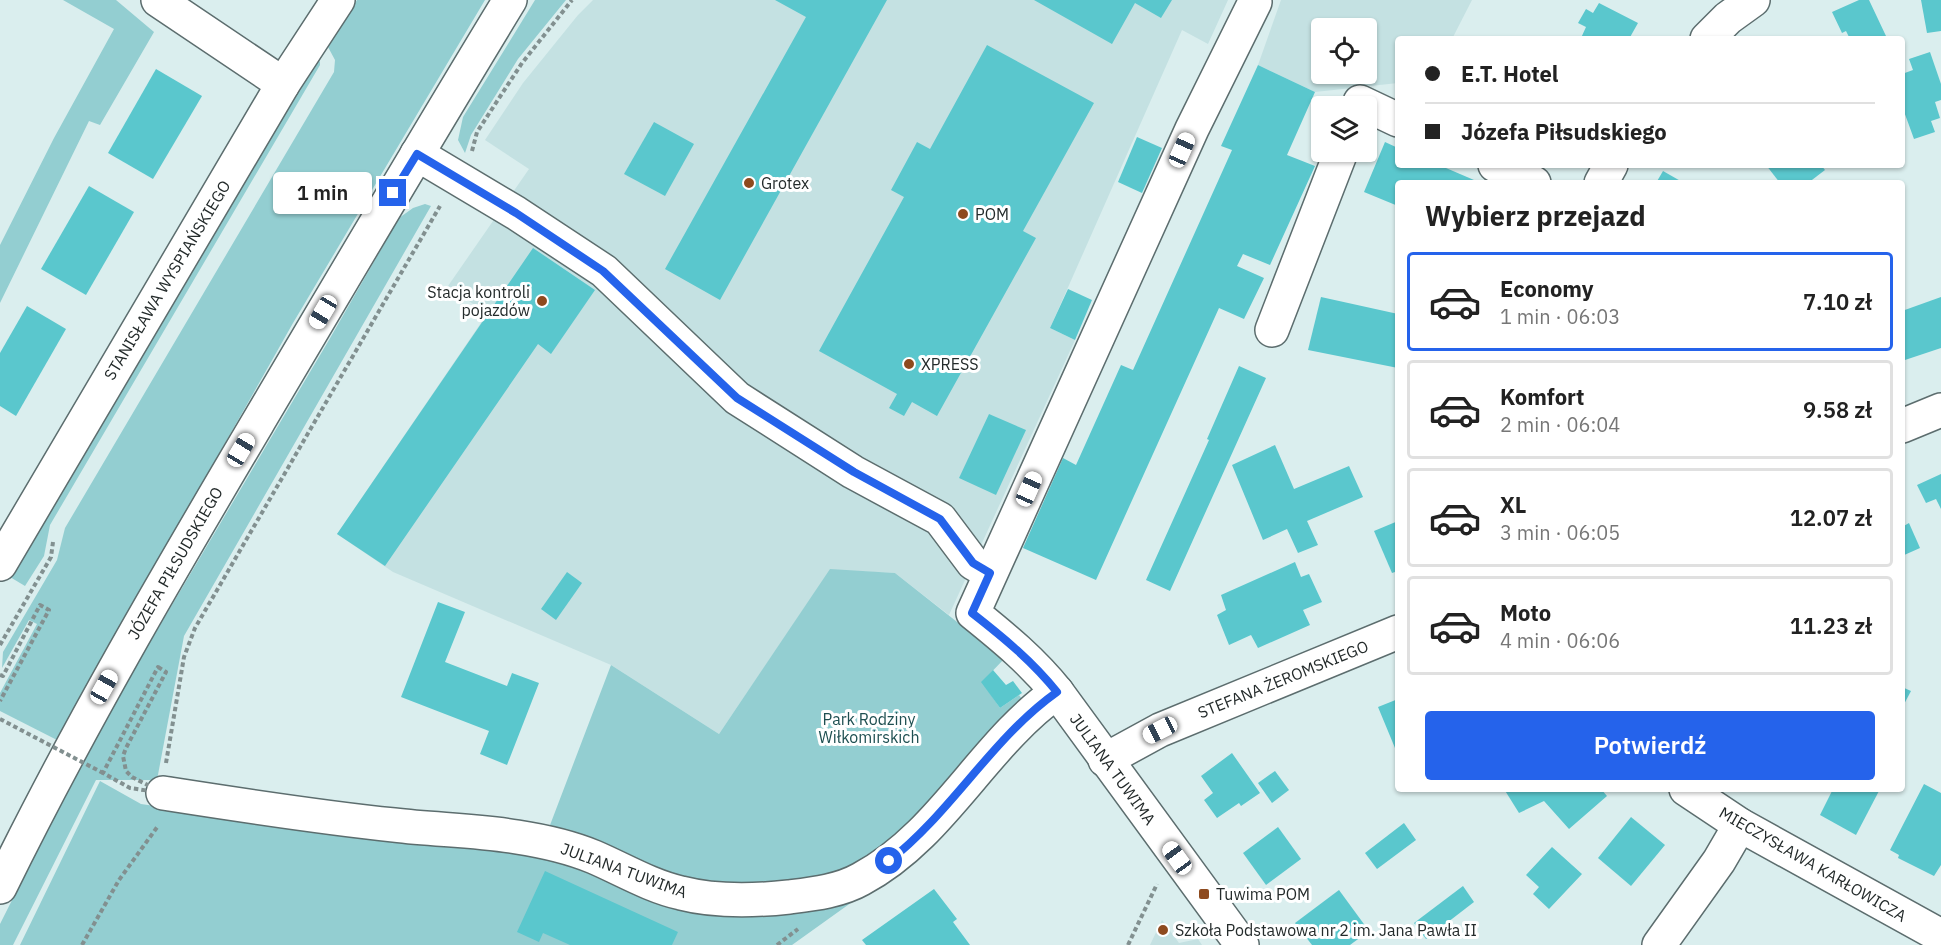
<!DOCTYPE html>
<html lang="pl">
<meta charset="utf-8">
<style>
:root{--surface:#fff;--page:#f6f6f6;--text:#222;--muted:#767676;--line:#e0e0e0;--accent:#2563eb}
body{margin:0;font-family:"IBM Plex Sans",sans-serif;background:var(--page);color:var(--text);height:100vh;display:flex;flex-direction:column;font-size:22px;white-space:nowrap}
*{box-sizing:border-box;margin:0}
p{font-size:20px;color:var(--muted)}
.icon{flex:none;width:33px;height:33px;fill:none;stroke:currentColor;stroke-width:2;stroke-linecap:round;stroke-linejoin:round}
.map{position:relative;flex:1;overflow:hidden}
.sheet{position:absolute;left:1395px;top:180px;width:510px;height:612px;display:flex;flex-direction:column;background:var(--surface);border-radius:6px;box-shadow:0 2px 4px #0004}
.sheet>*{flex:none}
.guide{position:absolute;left:1395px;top:36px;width:510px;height:132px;border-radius:6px;box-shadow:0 2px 4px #0004;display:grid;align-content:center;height:132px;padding:0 30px;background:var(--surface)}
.tools{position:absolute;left:1311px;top:18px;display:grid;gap:12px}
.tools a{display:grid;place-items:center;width:66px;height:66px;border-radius:6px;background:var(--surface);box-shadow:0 2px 4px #0004;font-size:30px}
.end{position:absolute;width:27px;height:27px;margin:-14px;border:8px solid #2563eb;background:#fff;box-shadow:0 0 0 3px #fff}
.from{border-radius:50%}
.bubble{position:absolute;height:42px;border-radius:6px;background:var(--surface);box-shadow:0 2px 4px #0004;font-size:20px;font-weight:600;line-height:42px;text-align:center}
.car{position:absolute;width:18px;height:36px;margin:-18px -9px;border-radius:8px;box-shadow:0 0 4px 2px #0007;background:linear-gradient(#fff 24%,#345 0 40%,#fff 0 76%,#345 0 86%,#fff 0)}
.guide b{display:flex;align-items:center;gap:21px;height:57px;font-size:22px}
.guide b+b{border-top:2px solid var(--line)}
.guide i{width:15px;height:15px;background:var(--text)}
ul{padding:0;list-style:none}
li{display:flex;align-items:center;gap:18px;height:99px;margin:0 12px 9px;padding:0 18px;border:3px solid var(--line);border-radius:6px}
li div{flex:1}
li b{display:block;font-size:22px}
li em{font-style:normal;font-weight:600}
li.selected{border-color:var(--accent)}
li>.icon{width:54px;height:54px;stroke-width:1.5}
h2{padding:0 30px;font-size:27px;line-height:72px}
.primary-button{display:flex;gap:12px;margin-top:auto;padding:12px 30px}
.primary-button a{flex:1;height:69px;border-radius:6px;background:var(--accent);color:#fff;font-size:24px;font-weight:600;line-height:69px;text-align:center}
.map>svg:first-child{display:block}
.built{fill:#c4e1e2;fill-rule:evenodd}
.green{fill:#93ced1}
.building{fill:#5ac7cd}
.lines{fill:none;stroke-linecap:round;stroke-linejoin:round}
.minor-casing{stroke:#5c6d6e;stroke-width:36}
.major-casing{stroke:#5c6d6e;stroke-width:36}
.path{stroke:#829090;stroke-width:4;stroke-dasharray:4.5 3;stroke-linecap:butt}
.minor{stroke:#fff;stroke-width:33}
.major{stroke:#fff;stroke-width:33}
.path-bridge{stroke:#829090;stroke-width:4;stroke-dasharray:4.5 3;stroke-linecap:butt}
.route{stroke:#2563eb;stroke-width:8}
.poi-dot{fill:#8e4a1e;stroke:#fff;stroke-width:2}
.labels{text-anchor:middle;stroke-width:6;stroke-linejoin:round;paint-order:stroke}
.poi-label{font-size:16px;fill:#242b2b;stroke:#fff;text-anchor:start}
.street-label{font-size:16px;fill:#242b2b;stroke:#fff}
.park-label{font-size:16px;fill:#1e4f51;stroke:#fff}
</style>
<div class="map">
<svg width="1941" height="945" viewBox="0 0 1941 945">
<rect width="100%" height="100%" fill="#daeeee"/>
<g class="built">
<polygon points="593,0 1228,0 1208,44 1182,30 1050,328 1075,340 949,615 895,573 830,570 719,734 611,665 393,572 337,534 487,314 448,286 529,169 485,140 523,83 578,15"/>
<path d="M1281 0H1472L1452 39H1398V83L1315 92 1258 65ZM1322 28H1366V74H1322Z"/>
<polygon points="1162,920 1179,943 1198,939 1202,945 1150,945"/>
</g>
<g class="green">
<polygon points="63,0 116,0 154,32 100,125 89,121 0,303 0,245 54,138 114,29"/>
<polygon points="357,0 485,0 293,323 57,740 0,711 0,693 37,624 29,620 2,668 3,652 57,560 65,528 334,72 335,60 328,47"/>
<polygon points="535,0 566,0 518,59 471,135 465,153 458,140 463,117"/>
<polygon points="317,58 320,62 320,65 50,525 44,556 25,586 10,577"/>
<polygon points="425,204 431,206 184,636 157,780 96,780 13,945 0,945 0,924 77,771 134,669 329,340 399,218 413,208"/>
<polygon points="830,569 895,573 1004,659 982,682 1000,708 1019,695 1039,722 915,857 792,945 20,945 100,781 141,804 334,832 539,854 611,665 719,734"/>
</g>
<g class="building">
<polygon points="775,0 887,0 720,300 665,269 806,17"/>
<polygon points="1034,0 1172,0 1161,18 1135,3 1112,44"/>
<polygon points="1859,0 1869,0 1886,36 1878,39 1850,39 1846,31 1842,33 1832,12"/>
<polygon points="1921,0 1941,0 1941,31 1927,33"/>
<polygon points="1599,3 1638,23 1629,39 1581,38 1586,27 1578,23 1586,9 1593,13"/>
<polygon points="987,45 1094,103 1023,231 1036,238 937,416 912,402 904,416 889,408 897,394 819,351 904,197 891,190 917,142 930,149"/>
<polygon points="1930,52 1941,84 1941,100 1935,102 1940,118 1931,121 1935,132 1914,139 1902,106 1902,74 1913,70 1909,59"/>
<polygon points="1258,65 1315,92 1287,155 1315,166 1270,265 1243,254 1237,266 1264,278 1244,319 1219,308 1096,580 1023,548 1063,458 1076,465 1121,365 1133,370 1232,150 1221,146"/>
<polygon points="156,69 202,96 153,179 108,153"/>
<polygon points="654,122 694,144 665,196 624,174"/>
<polygon points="1137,137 1162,148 1142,193 1118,182"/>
<polygon points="1385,142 1398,148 1398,165 1439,165 1481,183 1398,183 1398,206 1364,192"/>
<polygon points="1766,165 1821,165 1825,170 1808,183 1780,183"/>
<polygon points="1663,171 1684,183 1656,183"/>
<polygon points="89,186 134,212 86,295 41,269"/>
<polygon points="533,248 595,290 551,354 538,344 385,566 337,534"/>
<polygon points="1068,289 1092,300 1075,340 1050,328"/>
<polygon points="1321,297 1398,314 1398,368 1308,350"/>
<polygon points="1941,297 1941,348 1902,361 1902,311"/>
<polygon points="27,306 66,329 16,416 0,406 0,353"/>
<polygon points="1239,366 1266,378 1170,591 1146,580 1209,440 1207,439"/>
<polygon points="989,414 1026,430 996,495 959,478"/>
<polygon points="1275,445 1294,489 1349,466 1363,497 1307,521 1318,545 1298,553 1287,529 1263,540 1232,465"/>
<polygon points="1941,474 1941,509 1936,499 1926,503 1917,485"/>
<polygon points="1398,521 1398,571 1392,573 1374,531"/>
<polygon points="1909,523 1920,548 1902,556 1902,527"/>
<polygon points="1295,562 1301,577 1309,574 1322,602 1303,610 1310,625 1258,648 1251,635 1229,645 1217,615 1226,610 1221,595"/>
<polygon points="567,572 582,583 556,620 541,609"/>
<polygon points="438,602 465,612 445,662 507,686 512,673 539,683 507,765 480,754 489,731 401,697"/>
<polygon points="993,670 1006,685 1013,681 1022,693 1000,708 981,682"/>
<polygon points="1902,687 1911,691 1902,708"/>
<polygon points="1398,692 1398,747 1395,748 1378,707 1398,699 1395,693"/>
<polygon points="1232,753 1260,793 1241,806 1239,803 1217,818 1204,800 1213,793 1201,776"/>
<polygon points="1275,771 1289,790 1272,803 1258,783"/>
<polygon points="1924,784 1941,793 1941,865 1934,876 1898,858 1899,855 1890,850"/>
<polygon points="1504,789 1601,789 1607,796 1569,829 1544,801 1519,813"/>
<polygon points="1833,789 1880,789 1856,835 1820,815"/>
<polygon points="1631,817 1665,845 1631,886 1598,858"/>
<polygon points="1404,823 1416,840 1377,869 1365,853"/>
<polygon points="1278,827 1301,859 1266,885 1243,853"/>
<polygon points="1552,847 1582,874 1549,909 1533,894 1539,887 1526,875"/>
<polygon points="545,871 678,932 672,945 570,945 543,933 539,942 517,932"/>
<polygon points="1463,886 1474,902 1426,939 1414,923"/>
<polygon points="934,889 957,919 953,922 970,945 866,945 862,940"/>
<polygon points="1339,890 1369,931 1350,945 1312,945 1295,923"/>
</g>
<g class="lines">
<defs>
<g id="minor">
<polyline points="158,0 283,84"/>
<polyline points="1707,39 1728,18 1753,0"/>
<polyline points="1359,106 1360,102 1398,120"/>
<polyline points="417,154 516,213 604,271 737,398 853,472 940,519 973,563 990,573"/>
<polyline points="1495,165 1534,183"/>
<polyline points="1601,183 1611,165"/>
<polyline points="1272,330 1341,152"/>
<polyline points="1902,426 1941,410"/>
<polyline points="0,564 283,84 338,0"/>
<path d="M1057 692C1032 661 1004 638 973 613L1192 129 1255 2"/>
<polyline points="1105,760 1160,730 1398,632"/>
<polyline points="1686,789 1740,825 1941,936"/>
<path d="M163 793C240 805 316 817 394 825 435 830 476 830 517 837 543 841 570 847 594 857 622 869 650 886 681 893 716 902 752 901 789 897 813 894 840 891 861 879 942 836 983 744 1057 692L1242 945"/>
<polyline points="1659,945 1719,861 1740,825"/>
</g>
<path id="major" d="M0 887C78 728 167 576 257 424 341 282 424 141 510 0"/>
</defs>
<use href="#minor" class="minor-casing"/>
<use href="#major" class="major-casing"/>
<g class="path">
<polyline points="472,151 477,132 522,63 572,0"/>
<polyline points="0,645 51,557 53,542"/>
<polygon points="158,667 166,672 126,748 123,756 126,771 132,777 163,793 130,788 103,773"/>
<polyline points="0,675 3,676 40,605 49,610 0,701"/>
<polyline points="166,763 184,657 195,628 440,206"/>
<polyline points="82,945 119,880 158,826"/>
<polyline points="777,945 798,929"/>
<polyline points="1128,945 1157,884"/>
</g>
<use href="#minor" class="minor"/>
<use href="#major" class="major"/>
<polyline class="path-bridge" points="0,719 103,773"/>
</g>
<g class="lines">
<path class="route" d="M393 193 417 154 516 213 603 271 737 398 854 472 940 519 973 563 990 573 972 613C1004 638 1032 661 1057 692 992 738 952 812 889 861"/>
</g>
<g class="poi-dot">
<circle cx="749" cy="183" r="6"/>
<circle cx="963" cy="214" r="6"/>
<circle cx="542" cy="301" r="6"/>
<circle cx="909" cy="364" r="6"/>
<rect x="1198" y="888" width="12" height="12" rx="3"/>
<circle cx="1163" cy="930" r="6"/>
</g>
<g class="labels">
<g class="poi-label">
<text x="761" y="189">Grotex</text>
<text x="975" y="220">POM</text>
<text x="530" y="298" text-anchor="end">Stacja kontroli<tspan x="530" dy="18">pojazdów</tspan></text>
<text x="921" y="370">XPRESS</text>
<text x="1216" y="900">Tuwima POM</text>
<text x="1175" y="936">Szkoła Podstawowa nr 2 im. Jana Pawła II</text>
</g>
<g class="street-label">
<text transform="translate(167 280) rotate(-59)" y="6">STANISŁAWA WYSPIAŃSKIEGO</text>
<text transform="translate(175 563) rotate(-60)" y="6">JÓZEFA PIŁSUDSKIEGO</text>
<text transform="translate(1283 679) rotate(-22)" y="6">STEFANA ŻEROMSKIEGO</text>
<text transform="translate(1113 769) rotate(54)" y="6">JULIANA TUWIMA</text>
<text transform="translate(1813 864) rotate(30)" y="6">MIECZYSŁAWA KARŁOWICZA</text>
<text transform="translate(624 870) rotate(20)" y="6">JULIANA TUWIMA</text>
</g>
<g class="park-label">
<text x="869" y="725">Park Rodziny<tspan x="869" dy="18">Wiłkomirskich</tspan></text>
</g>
</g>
</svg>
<div class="tools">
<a><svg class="icon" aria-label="locate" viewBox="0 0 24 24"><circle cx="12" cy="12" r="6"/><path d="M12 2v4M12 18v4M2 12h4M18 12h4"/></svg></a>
<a><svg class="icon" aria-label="layers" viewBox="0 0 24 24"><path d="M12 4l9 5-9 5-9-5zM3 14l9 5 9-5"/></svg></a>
</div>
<i class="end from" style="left:889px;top:861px"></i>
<i class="end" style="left:393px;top:193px"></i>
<div class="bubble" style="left:273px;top:172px;width:99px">1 min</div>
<i class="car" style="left:1182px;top:150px;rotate:24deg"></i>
<i class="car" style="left:323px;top:312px;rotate:211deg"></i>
<i class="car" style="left:241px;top:450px;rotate:31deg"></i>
<i class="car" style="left:1029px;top:489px;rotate:24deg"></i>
<i class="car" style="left:104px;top:687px;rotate:29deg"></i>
<i class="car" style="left:1160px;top:730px;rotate:243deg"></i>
<i class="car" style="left:1177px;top:858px;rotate:324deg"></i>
<div class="guide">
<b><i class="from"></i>E.T. Hotel</b>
<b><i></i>Józefa Piłsudskiego</b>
</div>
<section class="sheet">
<h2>Wybierz przejazd</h2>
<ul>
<li class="selected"><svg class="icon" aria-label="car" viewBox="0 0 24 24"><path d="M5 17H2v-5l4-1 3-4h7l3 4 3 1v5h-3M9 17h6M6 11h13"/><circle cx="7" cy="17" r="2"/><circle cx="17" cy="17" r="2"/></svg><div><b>Economy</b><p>1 min · 06:03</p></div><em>7.10 zł</em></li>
<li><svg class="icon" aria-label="car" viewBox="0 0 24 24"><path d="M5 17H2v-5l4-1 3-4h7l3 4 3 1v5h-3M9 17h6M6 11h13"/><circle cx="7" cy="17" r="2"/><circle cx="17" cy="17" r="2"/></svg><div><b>Komfort</b><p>2 min · 06:04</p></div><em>9.58 zł</em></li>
<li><svg class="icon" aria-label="car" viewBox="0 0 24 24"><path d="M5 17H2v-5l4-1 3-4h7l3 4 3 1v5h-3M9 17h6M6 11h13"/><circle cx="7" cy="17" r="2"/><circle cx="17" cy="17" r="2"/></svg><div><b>XL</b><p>3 min · 06:05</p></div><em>12.07 zł</em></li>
<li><svg class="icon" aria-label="car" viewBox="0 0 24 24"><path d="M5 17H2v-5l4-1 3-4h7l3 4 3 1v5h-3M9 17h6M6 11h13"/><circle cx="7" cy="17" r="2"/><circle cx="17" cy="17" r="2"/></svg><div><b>Moto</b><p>4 min · 06:06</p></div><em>11.23 zł</em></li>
</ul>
<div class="primary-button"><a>Potwierdź</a></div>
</section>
</div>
